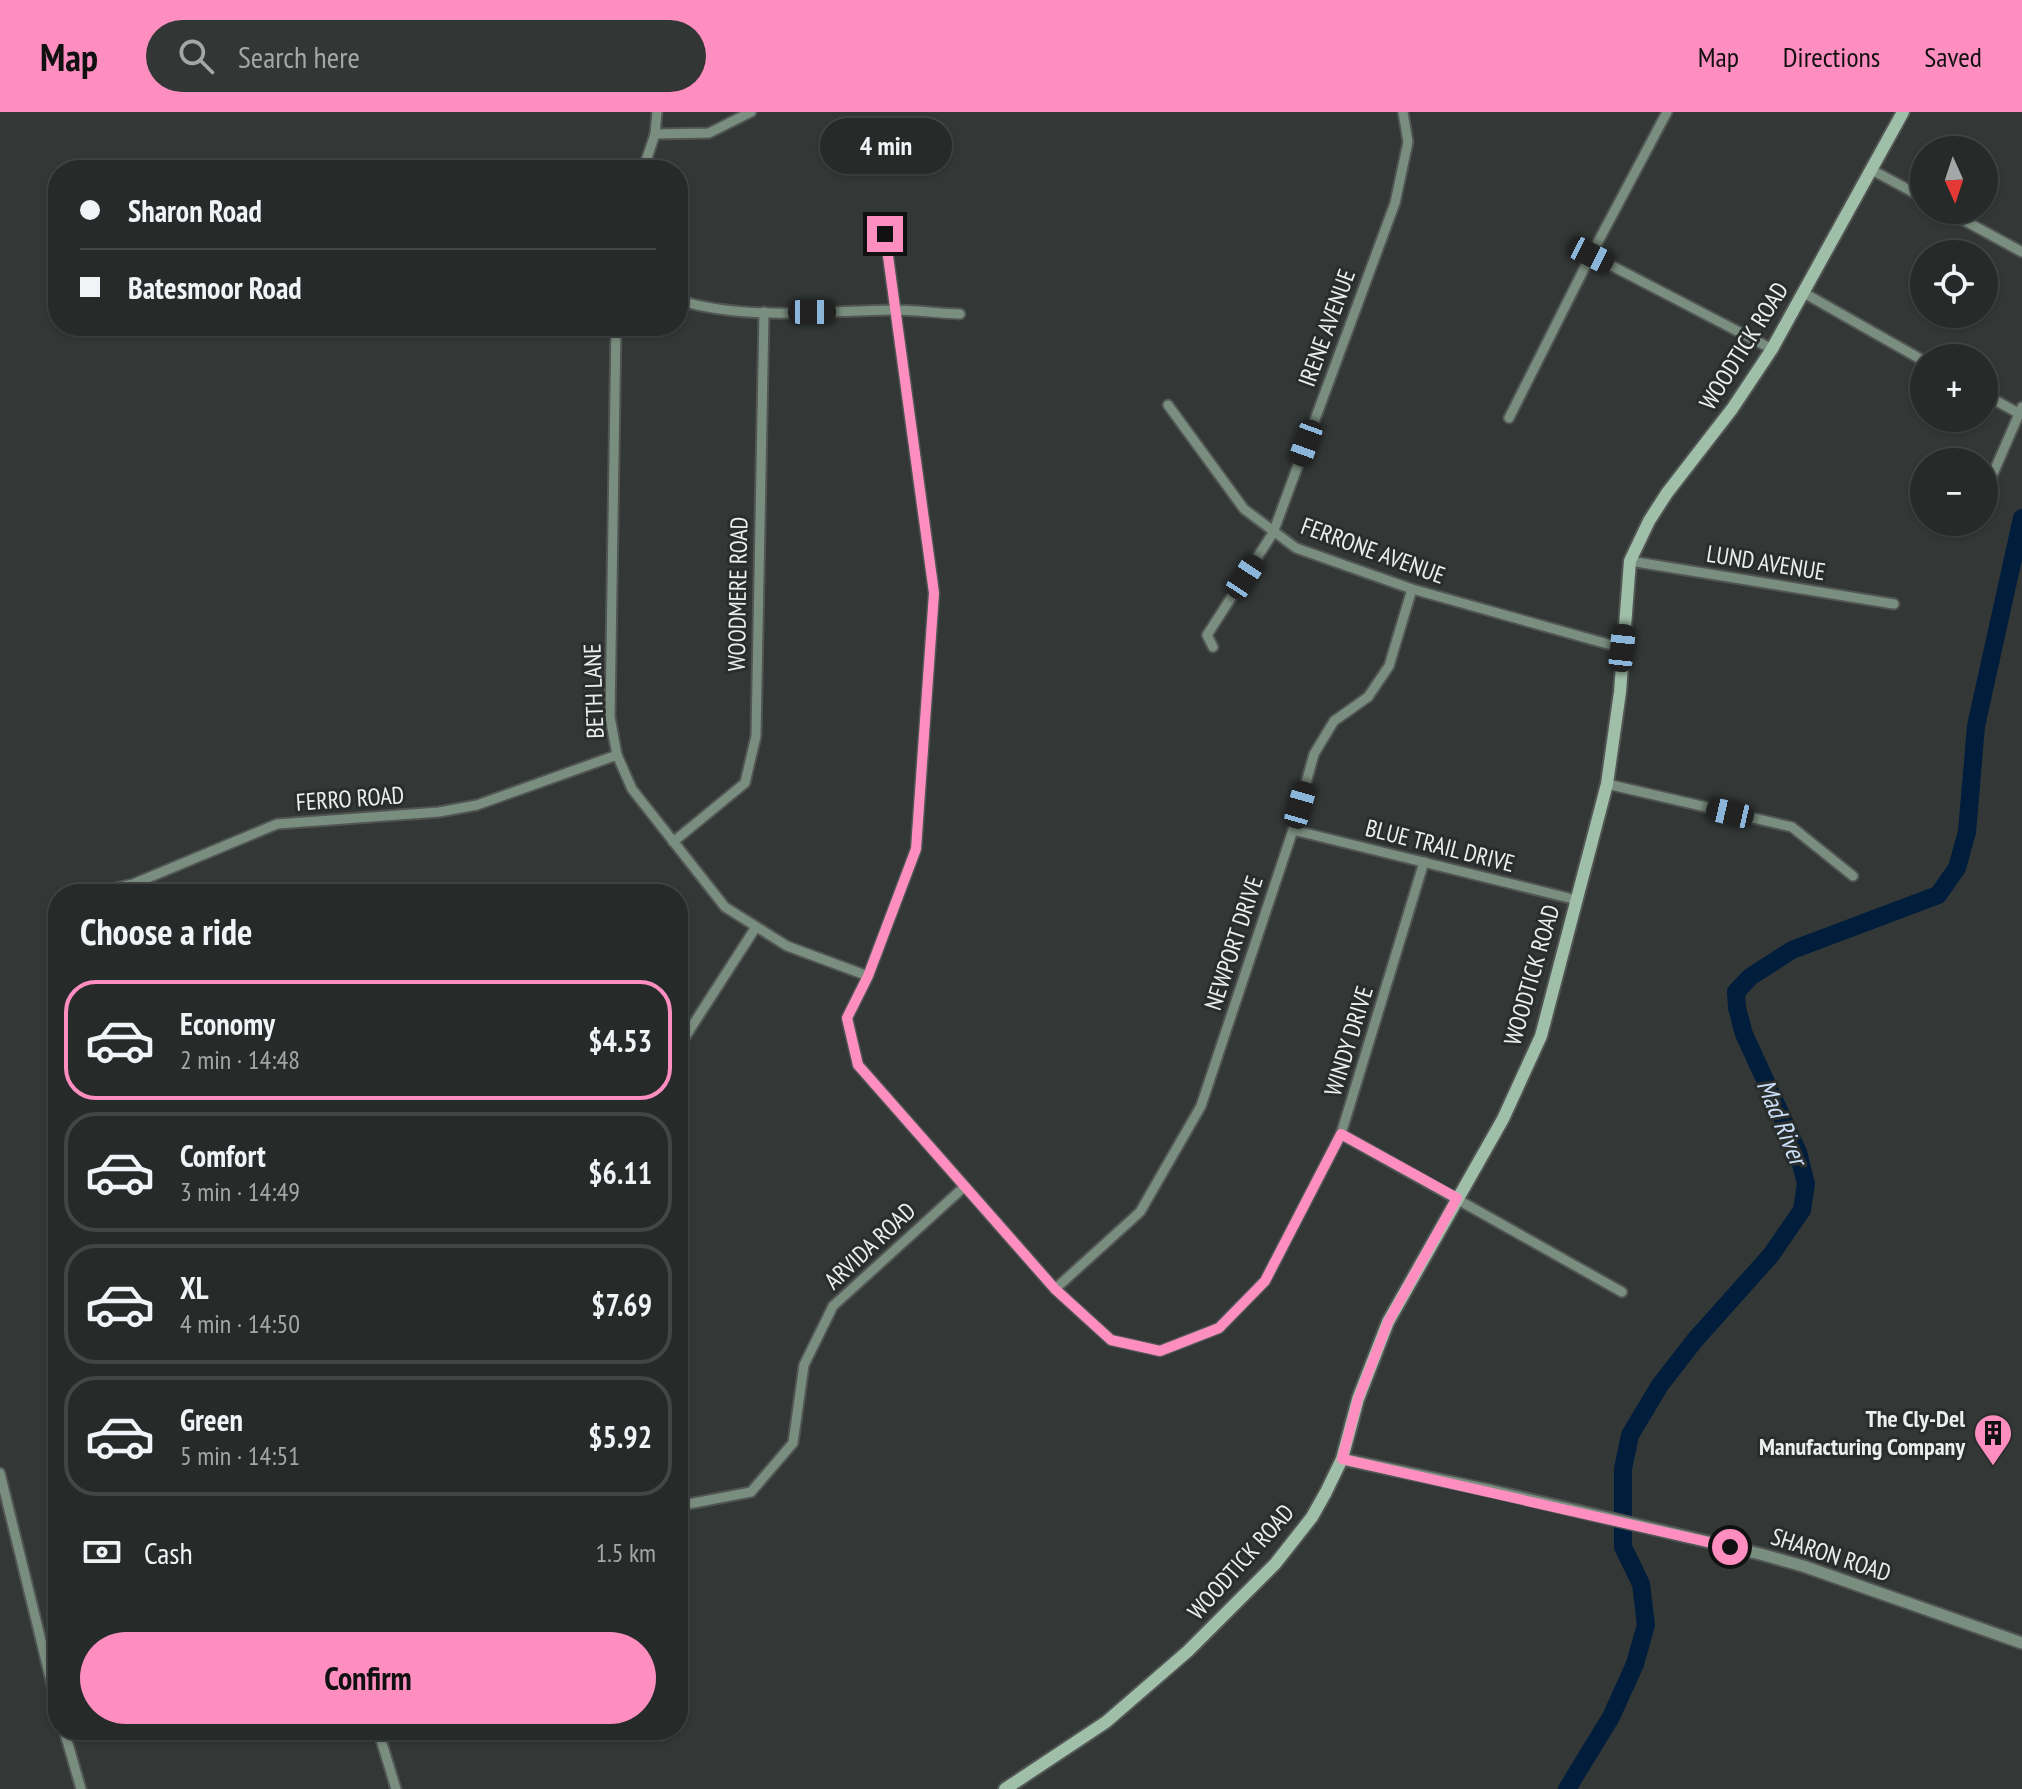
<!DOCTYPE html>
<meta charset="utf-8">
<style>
:root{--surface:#262a29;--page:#323635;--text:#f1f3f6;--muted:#a4a7a8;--line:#424646;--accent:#fd8ebf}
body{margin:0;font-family:"PT Sans Narrow",sans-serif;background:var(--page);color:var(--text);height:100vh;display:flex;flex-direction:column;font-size:30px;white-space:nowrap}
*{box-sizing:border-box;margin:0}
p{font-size:26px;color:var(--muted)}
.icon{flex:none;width:44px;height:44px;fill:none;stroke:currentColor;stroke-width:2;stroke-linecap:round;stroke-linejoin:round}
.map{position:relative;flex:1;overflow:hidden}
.details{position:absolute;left:48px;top:772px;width:640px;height:856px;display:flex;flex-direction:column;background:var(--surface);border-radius:32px;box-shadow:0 2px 6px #0004,0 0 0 2px var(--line)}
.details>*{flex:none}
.hud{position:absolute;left:48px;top:48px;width:640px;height:176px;border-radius:32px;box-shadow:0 2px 6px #0004,0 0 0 2px var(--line);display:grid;align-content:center;height:176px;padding:0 32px;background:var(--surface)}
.needle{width:52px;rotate:177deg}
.controls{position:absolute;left:1910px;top:24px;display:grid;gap:16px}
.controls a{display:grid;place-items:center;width:88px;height:88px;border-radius:50%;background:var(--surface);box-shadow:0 2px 6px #0004,0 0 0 2px var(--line);font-size:40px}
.end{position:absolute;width:36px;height:36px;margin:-18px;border:10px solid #fd8ebf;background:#111;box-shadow:0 0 0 4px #111}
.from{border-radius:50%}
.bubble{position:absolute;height:56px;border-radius:28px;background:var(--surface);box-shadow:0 2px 6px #0004,0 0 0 2px var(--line);font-size:26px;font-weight:700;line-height:56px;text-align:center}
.car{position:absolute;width:24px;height:48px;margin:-24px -12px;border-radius:10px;box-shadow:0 0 6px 2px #0007;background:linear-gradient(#222 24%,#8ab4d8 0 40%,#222 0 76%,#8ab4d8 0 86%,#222 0)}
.hud b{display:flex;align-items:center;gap:28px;height:76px;font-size:30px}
.hud b+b{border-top:2px solid var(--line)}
.hud i{width:20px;height:20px;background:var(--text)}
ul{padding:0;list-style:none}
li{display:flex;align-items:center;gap:24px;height:120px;margin:0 16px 12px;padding:0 16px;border:4px solid var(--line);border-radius:32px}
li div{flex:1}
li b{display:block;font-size:30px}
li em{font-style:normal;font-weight:700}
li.selected{border-color:var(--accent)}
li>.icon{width:72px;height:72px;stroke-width:1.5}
h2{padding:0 32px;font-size:36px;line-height:96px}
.pay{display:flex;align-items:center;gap:20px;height:88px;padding:0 32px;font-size:30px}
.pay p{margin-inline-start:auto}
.primary-button{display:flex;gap:16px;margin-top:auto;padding:16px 32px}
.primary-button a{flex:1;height:92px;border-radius:48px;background:var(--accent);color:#111;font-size:32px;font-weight:700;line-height:92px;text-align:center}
header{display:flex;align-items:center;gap:48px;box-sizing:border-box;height:112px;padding:0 40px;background:var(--accent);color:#111}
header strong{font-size:38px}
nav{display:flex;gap:44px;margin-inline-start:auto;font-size:28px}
.search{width:560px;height:72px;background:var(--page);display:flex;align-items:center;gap:20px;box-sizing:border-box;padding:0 28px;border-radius:44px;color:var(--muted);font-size:30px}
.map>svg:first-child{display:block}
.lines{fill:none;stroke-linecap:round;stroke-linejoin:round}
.river{stroke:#001d3c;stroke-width:18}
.minor-casing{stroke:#515554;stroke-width:13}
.tertiary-casing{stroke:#515554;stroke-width:15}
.secondary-casing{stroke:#515554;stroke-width:16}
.minor{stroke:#7a8e7f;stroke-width:9}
.tertiary{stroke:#7a8e7f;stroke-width:11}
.secondary{stroke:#a0bfa8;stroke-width:12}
.route{stroke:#fd8ebf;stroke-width:10}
.labels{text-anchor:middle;stroke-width:6;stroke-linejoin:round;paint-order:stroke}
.street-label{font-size:24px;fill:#ecefef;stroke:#292e2d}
.poi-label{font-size:24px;font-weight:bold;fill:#ecefef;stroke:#292e2d;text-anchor:end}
.water-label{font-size:26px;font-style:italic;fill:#cadef7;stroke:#292e2d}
</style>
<header>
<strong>Map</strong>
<div class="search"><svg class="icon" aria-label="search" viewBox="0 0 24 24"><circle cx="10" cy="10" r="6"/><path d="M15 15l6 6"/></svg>Search here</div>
<nav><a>Map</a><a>Directions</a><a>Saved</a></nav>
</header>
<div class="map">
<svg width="2022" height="1677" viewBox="0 0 2022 1677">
<rect width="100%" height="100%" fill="#333837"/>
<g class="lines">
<polyline class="river" points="1567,1677 1611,1605 1635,1552 1646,1513 1641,1472 1623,1435 1623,1357 1630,1323 1660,1273 1695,1228 1771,1143 1802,1098 1806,1072 1798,1040 1744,922 1737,896 1736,880 1750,865 1792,838 1938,783 1957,756 1967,720 1976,614 2022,406"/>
<defs>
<g id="minor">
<polyline points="655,22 709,21 751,0"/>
<polyline points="643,58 655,22 657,0"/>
<polyline points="1872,58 1924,86"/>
<polyline points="1945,98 2022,140"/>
<polyline points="885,122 934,481 916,737 868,864 847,906 858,953 1055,1177 1111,1228 1160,1239 1219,1216 1265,1169 1341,1022 1424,750"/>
<polyline points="1591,143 1772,237"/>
<polyline points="1804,181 1924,249"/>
<path d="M678 188C746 209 822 199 892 198 915 198 937 201 960 202"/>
<polyline points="616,214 610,605 617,643 632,677 725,795 787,834 868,864"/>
<polyline points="1984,282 2018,301"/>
<polyline points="1168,293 1244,397 1296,436 1412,477 1622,536"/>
<polyline points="1509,306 1591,143 1667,0"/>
<polyline points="1992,364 2022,295"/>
<polyline points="1630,449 1894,492"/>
<polyline points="1213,535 1207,523 1273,421 1395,91 1408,30 1403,0"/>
<polyline points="1607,672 1792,715 1853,764"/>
<polyline points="1293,718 1577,788"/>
<polyline points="673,730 745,671 756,624 764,200"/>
<polyline points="90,782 133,772 277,712 439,700 477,693 617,643"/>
<polyline points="678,936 756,815"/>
<polyline points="1341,1022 1622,1180"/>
<polyline points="1055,1177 1140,1100 1201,994 1293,718 1314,642 1334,609 1368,585 1389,554 1412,477"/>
<polyline points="0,1361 58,1598"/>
<polyline points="678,1394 751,1380 793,1331 804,1253 833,1194 964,1075"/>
<polyline points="64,1618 81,1677"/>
<polyline points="378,1618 396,1677"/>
</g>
<polyline id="tertiary" points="1342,1347 1493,1379 1760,1442 1803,1454 2022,1531"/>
<polyline id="secondary" points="1005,1677 1106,1610 1188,1539 1275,1452 1312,1405 1326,1380 1342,1347 1358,1287 1388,1210 1503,1007 1541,924 1607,672 1620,580 1630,449 1649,409 1667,381 1732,297 1772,237 1903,0"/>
</defs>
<use href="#minor" class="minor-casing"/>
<use href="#tertiary" class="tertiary-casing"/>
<use href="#secondary" class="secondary-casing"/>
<use href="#minor" class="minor"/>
<use href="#tertiary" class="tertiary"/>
<use href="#secondary" class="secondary"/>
</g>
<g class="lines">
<polyline class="route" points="885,122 934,481 916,737 868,864 847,906 858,953 1055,1177 1111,1228 1160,1239 1219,1216 1265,1169 1341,1022 1457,1086 1388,1210 1358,1287 1342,1347 1730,1435"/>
</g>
<defs>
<symbol id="building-pin" viewBox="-11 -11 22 30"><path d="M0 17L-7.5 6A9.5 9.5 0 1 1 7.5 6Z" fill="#fd8ebf" stroke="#292e2d"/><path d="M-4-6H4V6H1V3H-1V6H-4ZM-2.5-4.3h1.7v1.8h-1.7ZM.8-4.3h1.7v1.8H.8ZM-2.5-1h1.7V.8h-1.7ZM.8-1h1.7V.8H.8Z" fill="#111"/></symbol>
</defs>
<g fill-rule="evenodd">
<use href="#building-pin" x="1971" y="1299" width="44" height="60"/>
</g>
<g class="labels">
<g class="street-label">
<text transform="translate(1327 216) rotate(-70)" y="8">IRENE AVENUE</text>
<text transform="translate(1744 234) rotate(-58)" y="8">WOODTICK ROAD</text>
<text transform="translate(1373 439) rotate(20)" y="8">FERRONE AVENUE</text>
<text transform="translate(1766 451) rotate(9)" y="8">LUND AVENUE</text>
<text transform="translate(738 482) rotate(-89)" y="8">WOODMERE ROAD</text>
<text transform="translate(594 579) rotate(-92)" y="8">BETH LANE</text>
<text transform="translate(350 687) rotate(-4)" y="8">FERRO ROAD</text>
<text transform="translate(1440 734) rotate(14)" y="8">BLUE TRAIL DRIVE</text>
<text transform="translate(1234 831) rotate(-72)" y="8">NEWPORT DRIVE</text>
<text transform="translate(1532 863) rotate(-74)" y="8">WOODTICK ROAD</text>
<text transform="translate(1349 929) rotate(-73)" y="8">WINDY DRIVE</text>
<text transform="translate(870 1134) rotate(-43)" y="8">ARVIDA ROAD</text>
<text transform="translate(1831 1443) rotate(18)" y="8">SHARON ROAD</text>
<text transform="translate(1241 1450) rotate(-48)" y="8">WOODTICK ROAD</text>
</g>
<g class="poi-label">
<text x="1965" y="1315">The Cly-Del<tspan x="1965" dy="28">Manufacturing Company</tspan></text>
</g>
<g class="water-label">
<text transform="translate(1782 1010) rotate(67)" y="9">Mad River</text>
</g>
</g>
</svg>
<div class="controls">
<a><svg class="needle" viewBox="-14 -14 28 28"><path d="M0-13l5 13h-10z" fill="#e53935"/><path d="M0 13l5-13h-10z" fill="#a4a7a8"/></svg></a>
<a><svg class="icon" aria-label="locate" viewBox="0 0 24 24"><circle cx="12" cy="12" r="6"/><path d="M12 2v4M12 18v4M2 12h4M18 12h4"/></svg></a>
<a>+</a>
<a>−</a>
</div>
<i class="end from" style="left:1730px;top:1435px"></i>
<i class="end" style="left:885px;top:122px"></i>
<div class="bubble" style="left:820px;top:6px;width:132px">4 min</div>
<i class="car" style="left:1591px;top:143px;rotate:117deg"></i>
<i class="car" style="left:812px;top:200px;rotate:90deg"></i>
<i class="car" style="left:1306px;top:331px;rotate:200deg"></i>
<i class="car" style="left:1245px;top:465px;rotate:33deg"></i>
<i class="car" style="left:1622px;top:536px;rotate:6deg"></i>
<i class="car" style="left:1300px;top:693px;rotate:16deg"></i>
<i class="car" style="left:1730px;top:701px;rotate:283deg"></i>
<div class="hud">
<b><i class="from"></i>Sharon Road</b>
<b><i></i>Batesmoor Road</b>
</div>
<section class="details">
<h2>Choose a ride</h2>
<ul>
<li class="selected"><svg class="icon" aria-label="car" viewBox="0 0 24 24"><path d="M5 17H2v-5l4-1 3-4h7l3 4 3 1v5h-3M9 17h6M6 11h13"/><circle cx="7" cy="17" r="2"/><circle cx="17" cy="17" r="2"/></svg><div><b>Economy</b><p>2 min · 14:48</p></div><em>$4.53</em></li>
<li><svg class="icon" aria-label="car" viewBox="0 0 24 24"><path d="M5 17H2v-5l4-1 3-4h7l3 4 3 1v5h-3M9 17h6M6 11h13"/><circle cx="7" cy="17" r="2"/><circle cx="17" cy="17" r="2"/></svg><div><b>Comfort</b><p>3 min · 14:49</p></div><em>$6.11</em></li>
<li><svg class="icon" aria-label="car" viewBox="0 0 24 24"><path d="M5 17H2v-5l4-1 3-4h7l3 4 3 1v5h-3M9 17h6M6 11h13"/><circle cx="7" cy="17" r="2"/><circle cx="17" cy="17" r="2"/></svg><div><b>XL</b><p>4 min · 14:50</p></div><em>$7.69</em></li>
<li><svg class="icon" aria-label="car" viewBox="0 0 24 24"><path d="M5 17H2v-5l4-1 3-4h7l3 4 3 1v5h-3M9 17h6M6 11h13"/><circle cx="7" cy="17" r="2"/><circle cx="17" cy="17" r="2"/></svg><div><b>Green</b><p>5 min · 14:51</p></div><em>$5.92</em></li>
</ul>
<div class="pay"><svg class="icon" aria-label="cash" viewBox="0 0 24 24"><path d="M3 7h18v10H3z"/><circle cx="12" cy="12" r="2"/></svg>Cash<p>1.5 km</p></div>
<div class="primary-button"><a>Confirm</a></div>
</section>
</div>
